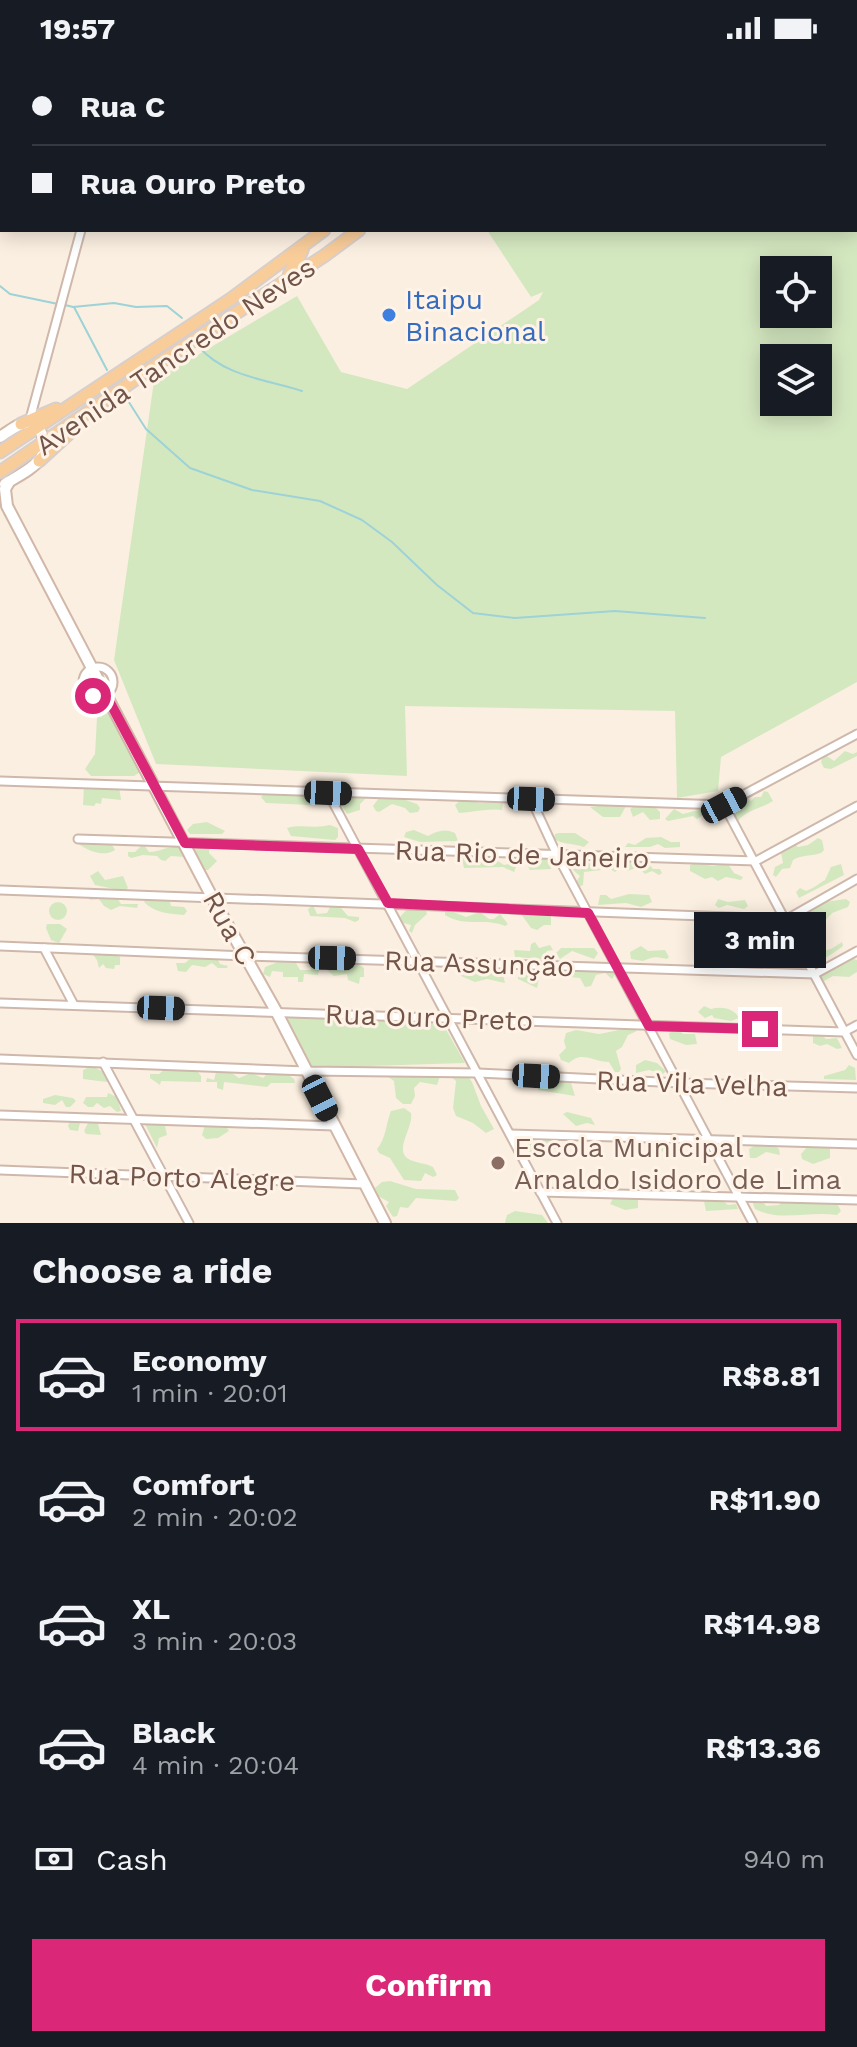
<!DOCTYPE html>
<meta charset="utf-8">
<style>
:root{--surface:#171b24;--page:#20242c;--text:#f1f3f6;--muted:#9ea1a6;--line:#363941;--accent:#db2777}
body{margin:0;font-family:"Work Sans",sans-serif;background:var(--page);color:var(--text);height:100vh;display:flex;flex-direction:column;font-size:30px;white-space:nowrap}
*{box-sizing:border-box;margin:0}
p{font-size:26px;color:var(--muted)}
.icon{flex:none;width:44px;height:44px;fill:none;stroke:currentColor;stroke-width:2;stroke-linecap:round;stroke-linejoin:round}
.map{position:relative;height:1167px;overflow:hidden}
.drawer{display:flex;flex-direction:column;background:var(--surface);flex:1}
.drawer>*{flex:none}
.top-card{position:absolute;left:0px;top:0px;width:858px;height:176px;box-shadow:0 4px 20px #0003;display:grid;align-content:center;height:176px;padding:0 32px;background:var(--surface)}
.fabs{position:absolute;left:760px;top:200px;display:grid;gap:16px}
.fabs a{display:grid;place-items:center;width:72px;height:72px;border-radius:0px;background:var(--surface);box-shadow:0 4px 20px #0003;font-size:40px}
.end{position:absolute;width:36px;height:36px;margin:-18px;border:10px solid #db2777;background:#fff;box-shadow:0 0 0 4px #fff}
.from{border-radius:50%}
.bubble{position:absolute;height:56px;border-radius:0px;background:var(--surface);box-shadow:0 4px 20px #0003;font-size:26px;font-weight:700;line-height:56px;text-align:center}
.car{position:absolute;width:24px;height:48px;margin:-24px -12px;border-radius:10px;box-shadow:0 0 6px 2px #0007;background:linear-gradient(#222 24%,#8ab4d8 0 40%,#222 0 76%,#8ab4d8 0 86%,#222 0)}
.top-card b{display:flex;align-items:center;gap:28px;height:76px;font-size:30px}
.top-card b+b{border-top:2px solid var(--line)}
.top-card i{width:20px;height:20px;background:var(--text)}
ul{padding:0;list-style:none}
li{display:flex;align-items:center;gap:24px;height:112px;margin:0 16px 12px;padding:0 16px;border:4px solid transparent;border-radius:0px}
li div{flex:1}
li b{display:block;font-size:30px}
li em{font-style:normal;font-weight:700}
li.active{border-color:var(--accent)}
li>.icon{width:72px;height:72px;stroke-width:1.5}
h2{padding:0 32px;font-size:36px;line-height:96px}
.pay{display:flex;align-items:center;gap:20px;height:88px;padding:0 32px;font-size:30px}
.pay p{margin-inline-start:auto}
.button{display:flex;gap:16px;margin-top:auto;padding:16px 32px}
.button a{flex:1;height:92px;border-radius:0px;background:var(--accent);color:#fff;font-size:32px;font-weight:700;line-height:92px;text-align:center}
.status{display:flex;justify-content:space-between;align-items:center;height:56px;padding:0 40px;background:var(--surface);direction:ltr}
.status svg{height:22px;fill:currentColor}
.map>svg:first-child{display:block}
.green{fill:#d4e8c0;fill-rule:evenodd}
.lines{fill:none;stroke-linecap:round;stroke-linejoin:round}
.stream{stroke:#9dd2d6;stroke-width:2}
.street-casing{stroke:#ceb8ab;stroke-width:11}
.secondary-casing{stroke:#d1b7a8;stroke-width:14}
.primary-casing{stroke:#d8cfcc;stroke-width:15}
.street{stroke:#fff;stroke-width:7}
.secondary{stroke:#fff;stroke-width:10}
.primary{stroke:#f9cd9a;stroke-width:11}
.route{stroke:#db2777;stroke-width:10}
.shop-dot{fill:#3f7fe0;stroke:#fff3e7;stroke-width:3}
.education-dot{fill:#8d6e63;stroke:#fff3e7;stroke-width:3}
.labels{text-anchor:middle;stroke-width:6;stroke-linejoin:round;paint-order:stroke}
.shop-label{font-size:28px;fill:#366cbe;stroke:#fff3e7;text-anchor:start}
.street-label{font-size:28px;fill:#725449;stroke:#fff3e7}
.education-label{font-size:28px;fill:#785e54;stroke:#fff3e7;text-anchor:start}
</style>
<div class="status"><b>19:57</b><svg viewBox="0 0 49 12"><path d="M0 12V9h3v3zM5 12V6h3v6zM10 12V3h3v9zM15 12V0h3v12zM26 1h20v11H26zM47 4h2v5h-2z"/></svg></div>
<div class="map">
<svg width="857" height="1167" viewBox="0 0 857 1167">
<rect width="100%" height="100%" fill="#fbefe1"/>
<g class="green">
<path d="M673 0H857V626L721 701 718 735 677 742 675 655 405 650 407 720 156 708 114 604 154 325 297 240 341 316 407 333 539 244 543 236 531 241 487 174H856V2H663ZM774 214H818V258H774ZM774 302H818V346H774Z"/>
<polygon points="109,654 142,715 134,720 91,720 85,713 95,698 97,661 103,655"/>
<polygon points="845,695 853,698 857,696 857,700 831,713 824,712 821,706 824,698 834,705"/>
<polygon points="84,728 119,730 121,744 102,742 101,748 96,747 94,750 83,749"/>
<path d="M764 735 768 736 773 745C763 752 747 753 738 765L733 762C729 751 738 747 746 741L751 745 755 741H761Z"/>
<polygon points="267,736 309,739 317,744 310,749 266,747 261,741"/>
<polygon points="345,739 366,742 360,748 360,754 347,758 340,747 341,740"/>
<polygon points="397,741 417,748 420,752 418,756 410,757 405,752 392,748 379,756 376,755 373,750 379,742"/>
<path d="M462 743 480 747 503 746 502 754C489 752 473 756 459 757L455 749Z"/>
<polygon points="621,747 626,750 620,761 603,761 590,751"/>
<polygon points="637,748 654,750 660,756 660,763 650,764 643,756 633,761 630,753"/>
<polygon points="705,752 719,759 719,766 704,758 697,763 693,760 668,765 665,763 674,753 683,758"/>
<polygon points="207,766 225,775 222,778 190,778 187,774 193,768"/>
<path d="M330 769 338 772V781L335 784 291 780 287 772C302 768 315 773 330 769Z"/>
<path d="M414 774 428 780C437 775 445 772 455 777L458 785 420 786 404 781 406 776Z"/>
<path d="M559 777H575L589 786 584 791C573 787 564 789 554 783L555 778Z"/>
<polygon points="661,781 671,786 680,786 680,791 665,792 658,788 650,791 625,791 628,787 635,789 646,782"/>
<path d="M818 782 822 784 824 794 821 797C812 800 800 799 793 804L790 812 782 813 776 821 773 819 775 811 783 807 781 797 792 786 798 791 808 789Z"/>
<path d="M87 785 111 787 115 794C105 801 89 796 79 788Z"/>
<path d="M143 788 149 796C162 796 170 787 184 793V801L171 800 165 805 161 804 157 800 143 799 131 802 128 800V796H135Z"/>
<polygon points="193,789 210,789 209,797 217,805 208,814 203,814 192,794"/>
<polygon points="474,797 487,798 504,809 514,807 516,811 514,816 503,811 464,812 462,803"/>
<polygon points="532,800 549,802 551,813 530,814 527,809"/>
<polygon points="586,801 587,806 601,814 584,816 583,829 579,831 576,826 580,820 573,814 576,809 583,810 579,802"/>
<polygon points="630,804 637,808 647,806 653,813 660,813 662,817 659,819 652,815 645,818 638,811 627,815 621,811 615,816 610,813 611,806 620,807"/>
<polygon points="697,806 712,810 728,808 734,817 743,821 741,824 726,821 718,825 712,821 705,823 690,815 690,809"/>
<path d="M841 808 844 819 799 842 796 836 800 832 806 835C814 832 818 828 825 824L831 811Z"/>
<polygon points="98,815 105,824 123,820 128,832 124,835 95,829 90,820"/>
<polygon points="88,838 116,840 121,848 138,848 137,852 120,850 111,854 104,850 99,843 90,844"/>
<polygon points="629,838 649,839 652,846 641,851 626,847 598,849 600,839 606,839 611,843"/>
<path d="M155 841 159 846V843L169 842 171 850 184 851 187 855 184 859C169 858 155 857 144 846L146 842Z"/>
<polygon points="718,843 728,846 745,844 748,850 744,853 727,849 719,852 715,849"/>
<polygon points="846,843 850,846 848,851 832,857 824,866 808,867 807,877 803,879 796,875 795,865 803,859 807,860 816,847"/>
<circle cx="58" cy="855" r="9"/>
<polygon points="313,849 317,858 327,857 330,851 340,851 348,860 359,861 359,864 355,866 345,862 310,860 308,853"/>
<polygon points="410,850 425,852 427,858 415,869 412,877 409,875 411,869 400,866 400,861"/>
<path d="M448 854 466 861 480 856 489 863H494L500 858 508 868 505 870C484 861 466 872 445 859V855Z"/>
<polygon points="523,855 551,857 551,869 544,869 537,874 531,872 521,858"/>
<polygon points="47,868 60,868 67,873 59,887 51,884 46,872"/>
<polygon points="535,886 539,892 550,889 553,894 547,895 541,903 515,901 514,894 530,895 531,888"/>
<path d="M842 886 843 890C833 897 820 908 807 907L802 889H807L813 897 831 893Z"/>
<path d="M641 890 648 895 665 894 669 901 667 903C654 901 656 900 643 905L631 903 630 896Z"/>
<polygon points="561,892 594,892 598,897 594,903 572,895 560,903 556,897"/>
<path d="M95 893C104 900 112 895 120 901V909H115L114 913 106 912 103 908 99 912 97 904 90 895Z"/>
<polygon points="733,893 739,898 739,903 735,906 731,900 726,900 721,907 714,907 710,902 702,899 705,895 721,897"/>
<polygon points="194,900 216,900 220,908 228,910 227,912 218,912 212,907 205,911 192,909 186,916 178,915 176,907 185,907"/>
<polygon points="350,902 364,912 364,921 360,921 359,928 348,924 347,918 334,920 327,914 330,906 342,907"/>
<polygon points="851,902 857,904 857,916 849,921 833,920 824,925 819,919 831,910"/>
<polygon points="314,904 320,908 318,919 304,918 303,926 298,926 298,921 283,921 283,916 272,915 270,921 263,918 265,911 278,906 296,907 300,914 311,914 312,906"/>
<polygon points="460,911 469,915 478,911 484,914 491,911 502,914 505,927 487,923 475,926 461,920 458,913"/>
<polygon points="593,912 611,913 616,916 612,923 605,917 596,919 591,930 585,931 580,922 570,921 568,918 576,913 584,916"/>
<polygon points="527,913 534,915 539,923 537,932 518,923 518,916"/>
<path d="M704 950 711 953C721 950 734 952 739 962L731 965 714 962 712 959 705 962 698 956Z"/>
<polygon points="280,961 440,963 465,1007 306,1012"/>
<path d="M629 972 637 975 628 979 622 991 616 995 621 1013 619 1016H615L609 1006C593 1006 582 994 569 1007L561 1004 559 999 566 992 564 985 566 977 576 974 599 978Z"/>
<polygon points="678,973 683,978 695,978 697,988 686,989 670,983 669,977"/>
<polygon points="816,978 822,979 826,983 837,982 842,992 837,993 827,988 820,990 813,987 813,980"/>
<polygon points="645,1004 657,1007 666,1015 663,1018 649,1014 636,1017 636,1009"/>
<polygon points="849,1009 855,1012 856,1024 824,1023 824,1020 845,1014"/>
<polygon points="92,1010 107,1018 107,1026 83,1023 83,1014"/>
<polygon points="194,1011 201,1020 201,1026 161,1025 160,1029 150,1022 150,1018 159,1018 165,1013"/>
<polygon points="220,1014 229,1015 239,1022 251,1017 263,1022 266,1019 264,1015 286,1017 294,1023 295,1027 271,1027 267,1031 224,1026 223,1034 217,1032 217,1026 206,1026 207,1022 214,1024 216,1016"/>
<polygon points="309,1017 467,1019 472,1026 481,1050 494,1073 486,1077 473,1067 456,1060 453,1052 456,1025 449,1019 440,1020 437,1029 420,1026 414,1032 415,1040 411,1048 403,1048 396,1042 394,1025 387,1020 324,1020 320,1027 332,1050 337,1053 329,1057"/>
<polygon points="557,1024 571,1027 575,1040 538,1034 539,1027 551,1032"/>
<polygon points="108,1037 117,1041 121,1055 117,1056 110,1050 104,1052 97,1047 93,1051 88,1051 83,1047 86,1041 107,1041"/>
<polygon points="55,1039 73,1042 76,1045 70,1051 66,1051 62,1044 55,1049 43,1047 43,1043"/>
<path d="M404 1052 411 1057C414 1070 395 1092 407 1102 414 1107 426 1107 433 1111L437 1119 433 1121 425 1117 421 1125 404 1124 390 1102 379 1097 377 1093C386 1083 386 1067 391 1055Z"/>
<polygon points="567,1056 591,1062 595,1069 587,1067 576,1070 563,1058"/>
<polygon points="71,1062 97,1064 101,1079 86,1078 84,1075 88,1067 84,1063 81,1063 78,1075 70,1074 68,1070"/>
<polygon points="148,1065 165,1070 167,1079 159,1082 157,1092 144,1066"/>
<polygon points="205,1069 226,1070 229,1075 218,1082 206,1083 202,1079"/>
<polygon points="562,1080 559,1087 562,1093 538,1092 530,1100 522,1090 524,1084 535,1086"/>
<path d="M651 1084 678 1086 682 1092 674 1100C665 1099 661 1092 650 1092L648 1087Z"/>
<polygon points="757,1088 773,1088 779,1093 780,1099 766,1096 756,1102 750,1102 749,1093"/>
<polygon points="808,1090 830,1090 830,1102 813,1108 802,1103 801,1098"/>
<polygon points="390,1125 416,1133 455,1134 459,1142 456,1145 416,1142 408,1152 400,1151 397,1160 393,1161 386,1150 389,1146 378,1140 375,1132 382,1126"/>
<polygon points="632,1138 638,1143 638,1152 625,1154 610,1148 614,1141 624,1142"/>
<path d="M709 1142H719L728 1149 736 1148 738 1153C727 1154 717 1154 706 1155L704 1145Z"/>
<path d="M755 1142 763 1145 766 1150 779 1149 785 1142 804 1148 812 1144 822 1147 836 1145 841 1155 837 1159C808 1155 781 1166 755 1153L752 1145Z"/>
<polygon points="515,1155 542,1159 548,1167 505,1167 507,1159"/>
</g>
<g class="lines">
<g class="stream">
<polyline points="0,230 10,238 58,248"/>
<polyline points="65,249 73,251 114,247 136,251 167,250 182,262"/>
<polyline points="74,251 107,314"/>
<path d="M198 290C225 321 265 323 302 335"/>
<polyline points="125,340 146,373 190,412 252,434 320,445 362,464 392,486 437,529 473,557 515,562 615,555 705,562"/>
</g>
<defs>
<g id="street">
<polyline points="126,2 126,0"/>
<polyline points="30,363 81,174"/>
<circle cx="98" cy="626" r="15"/>
<polyline points="0,725 724,749 857,678"/>
<polyline points="328,737 557,1167"/>
<polyline points="531,743 557,799 753,1167"/>
<polyline points="724,749 857,999"/>
<polyline points="78,783 756,805 857,750"/>
<polyline points="0,834 787,863 857,823"/>
<polyline points="0,890 246,900 815,918 857,895"/>
<polyline points="44,892 74,949"/>
<polyline points="0,947 844,976 857,969"/>
<polyline points="0,1003 306,1015 478,1017 680,1027 857,1032"/>
<polyline points="103,1006 189,1167"/>
<polyline points="0,1059 334,1070"/>
<polyline points="510,1078 857,1088"/>
<polyline points="0,1114 364,1128"/>
<polyline points="540,1136 857,1144"/>
</g>
<g id="secondary">
<path d="M0 381C7 377 19 366 28 367 43 368 48 391 41 402 33 413 16 421 5 428"/>
<polyline points="9,426 5,433 7,450 213,843 276,955 385,1167"/>
</g>
<g id="primary">
<polyline points="574,2 579,0"/>
<polyline points="625,2 630,0"/>
<path d="M289 221C290 208 302 203 303 190"/>
<polyline points="21,368 56,353"/>
<polyline points="0,396 231,243 324,174"/>
<polyline points="39,405 77,370"/>
<polyline points="0,416 162,305 324,200 359,174"/>
</g>
</defs>
<use href="#street" class="street-casing"/>
<use href="#secondary" class="secondary-casing"/>
<use href="#primary" class="primary-casing"/>
<use href="#street" class="street"/>
<use href="#secondary" class="secondary"/>
<use href="#primary" class="primary"/>
</g>
<g class="lines">
<polyline class="route" points="93,640 106,639 185,787 358,793 388,847 588,857 649,970 760,973"/>
</g>
<circle class="shop-dot" cx="389" cy="259" r="8"/>
<circle class="education-dot" cx="498" cy="1107" r="8"/>
<g class="labels">
<g class="shop-label">
<text x="405" y="253">Itaipu<tspan x="405" dy="32">Binacional</tspan></text>
</g>
<g class="street-label">
<text transform="translate(175 300) rotate(-34)" y="10">Avenida Tancredo Neves</text>
<text transform="translate(522 798) rotate(2)" y="10">Rua Rio de Janeiro</text>
<text transform="translate(230 872) rotate(61)" y="10">Rua C</text>
<text transform="translate(479 907) rotate(2)" y="10">Rua Assunção</text>
<text transform="translate(429 961) rotate(2)" y="10">Rua Ouro Preto</text>
<text transform="translate(692 1027) rotate(2)" y="10">Rua Vila Velha</text>
<text transform="translate(182 1121) rotate(2)" y="10">Rua Porto Alegre</text>
</g>
<g class="education-label">
<text x="514" y="1101">Escola Municipal<tspan x="514" dy="32">Arnaldo Isidoro de Lima</tspan></text>
</g>
</g>
</svg>
<div class="fabs">
<a><svg class="icon" aria-label="locate" viewBox="0 0 24 24"><circle cx="12" cy="12" r="6"/><path d="M12 2v4M12 18v4M2 12h4M18 12h4"/></svg></a>
<a><svg class="icon" aria-label="layers" viewBox="0 0 24 24"><path d="M12 4l9 5-9 5-9-5zM3 14l9 5 9-5"/></svg></a>
</div>
<i class="end from" style="left:93px;top:640px"></i>
<i class="end" style="left:760px;top:973px"></i>
<div class="bubble" style="left:694px;top:856px;width:132px">3 min</div>
<i class="car" style="left:328px;top:737px;rotate:92deg"></i>
<i class="car" style="left:531px;top:743px;rotate:92deg"></i>
<i class="car" style="left:724px;top:749px;rotate:62deg"></i>
<i class="car" style="left:332px;top:902px;rotate:91deg"></i>
<i class="car" style="left:161px;top:952px;rotate:92deg"></i>
<i class="car" style="left:536px;top:1020px;rotate:93deg"></i>
<i class="car" style="left:320px;top:1042px;rotate:153deg"></i>
<div class="top-card">
<b><i class="from"></i>Rua C</b>
<b><i></i>Rua Ouro Preto</b>
</div>
</div>
<section class="drawer">
<h2>Choose a ride</h2>
<ul>
<li class="active"><svg class="icon" aria-label="car" viewBox="0 0 24 24"><path d="M5 17H2v-5l4-1 3-4h7l3 4 3 1v5h-3M9 17h6M6 11h13"/><circle cx="7" cy="17" r="2"/><circle cx="17" cy="17" r="2"/></svg><div><b>Economy</b><p>1 min · 20:01</p></div><em>R$8.81</em></li>
<li><svg class="icon" aria-label="car" viewBox="0 0 24 24"><path d="M5 17H2v-5l4-1 3-4h7l3 4 3 1v5h-3M9 17h6M6 11h13"/><circle cx="7" cy="17" r="2"/><circle cx="17" cy="17" r="2"/></svg><div><b>Comfort</b><p>2 min · 20:02</p></div><em>R$11.90</em></li>
<li><svg class="icon" aria-label="car" viewBox="0 0 24 24"><path d="M5 17H2v-5l4-1 3-4h7l3 4 3 1v5h-3M9 17h6M6 11h13"/><circle cx="7" cy="17" r="2"/><circle cx="17" cy="17" r="2"/></svg><div><b>XL</b><p>3 min · 20:03</p></div><em>R$14.98</em></li>
<li><svg class="icon" aria-label="car" viewBox="0 0 24 24"><path d="M5 17H2v-5l4-1 3-4h7l3 4 3 1v5h-3M9 17h6M6 11h13"/><circle cx="7" cy="17" r="2"/><circle cx="17" cy="17" r="2"/></svg><div><b>Black</b><p>4 min · 20:04</p></div><em>R$13.36</em></li>
</ul>
<div class="pay"><svg class="icon" aria-label="cash" viewBox="0 0 24 24"><path d="M3 7h18v10H3z"/><circle cx="12" cy="12" r="2"/></svg>Cash<p>940 m</p></div>
<div class="button"><a>Confirm</a></div>
</section>
